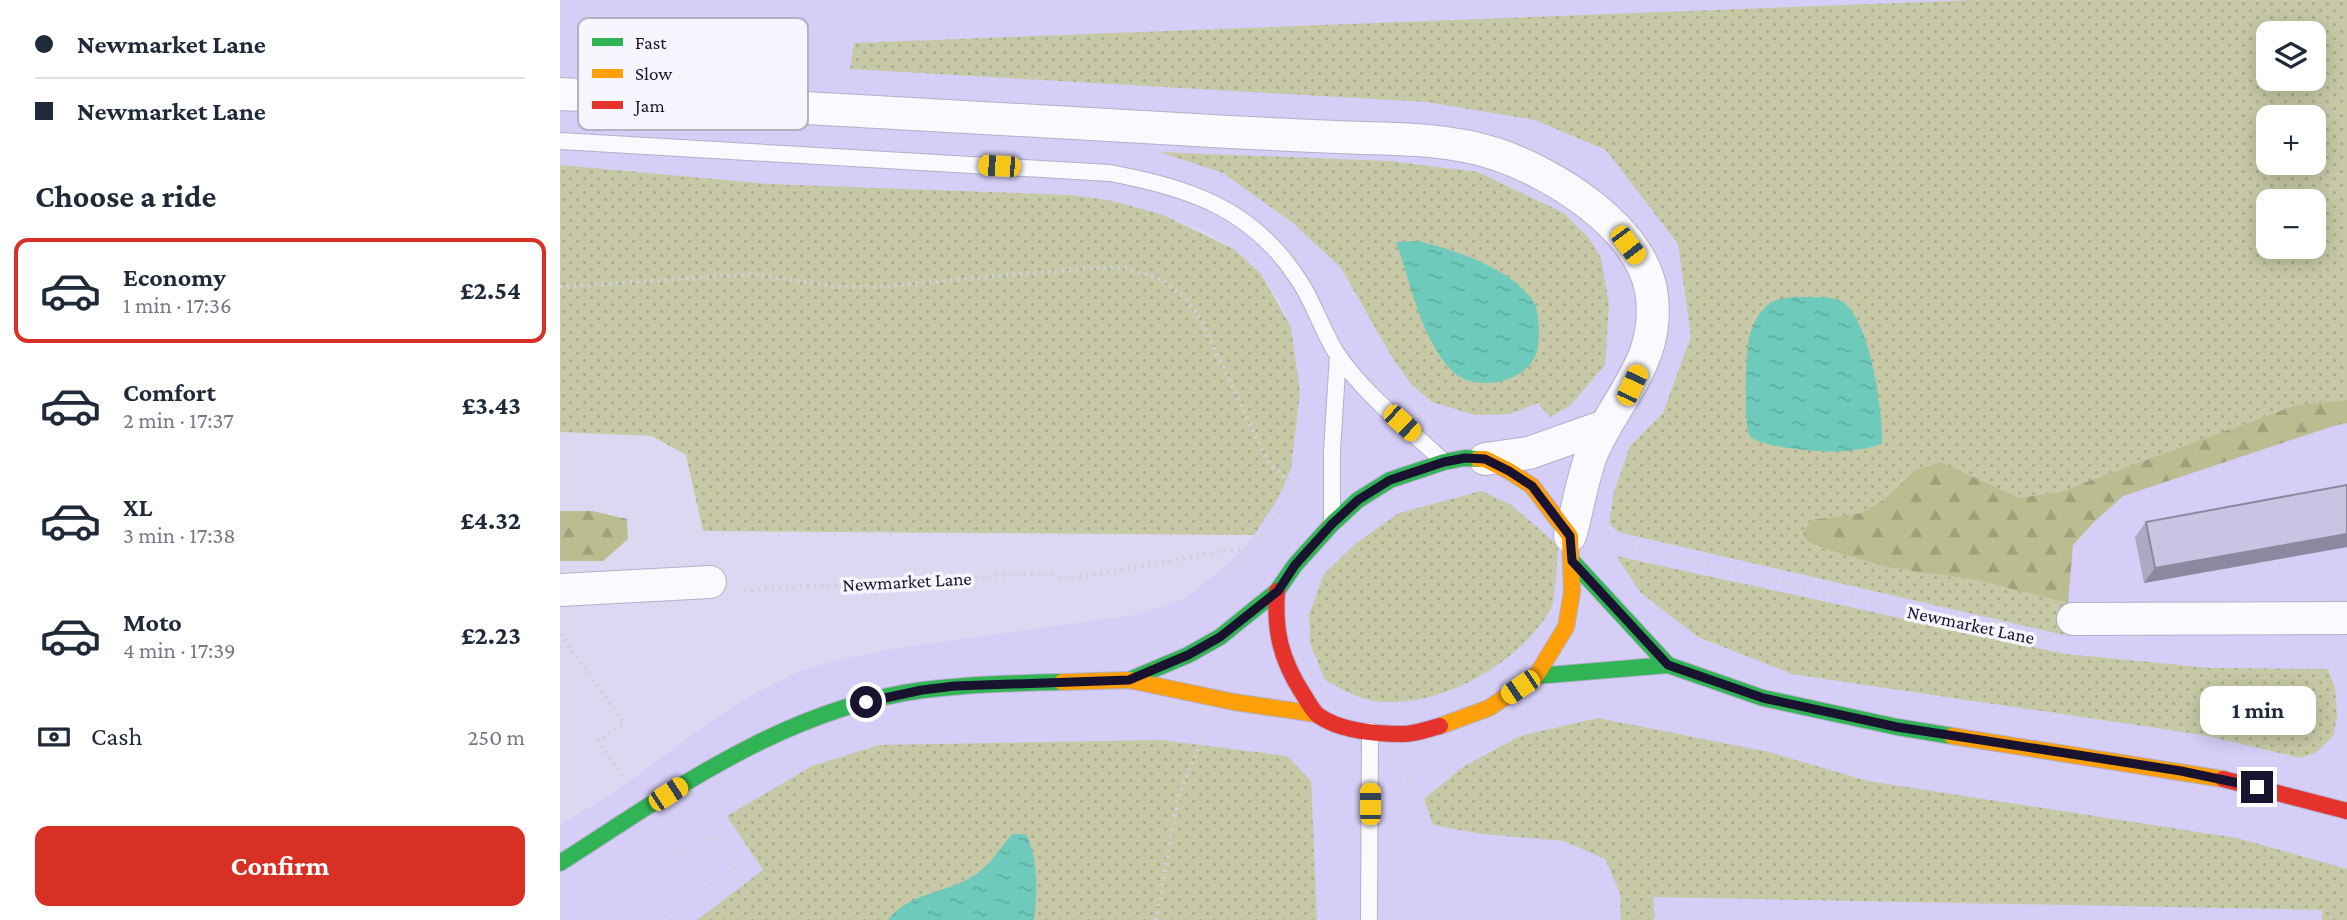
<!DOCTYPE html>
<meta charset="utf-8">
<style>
:root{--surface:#fff;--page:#f2f2f3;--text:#1f2937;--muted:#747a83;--line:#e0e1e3;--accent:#d93025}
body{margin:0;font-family:"Crimson Pro",serif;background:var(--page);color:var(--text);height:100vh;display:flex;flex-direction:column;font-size:26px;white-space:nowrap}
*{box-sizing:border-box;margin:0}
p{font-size:23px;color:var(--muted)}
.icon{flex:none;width:38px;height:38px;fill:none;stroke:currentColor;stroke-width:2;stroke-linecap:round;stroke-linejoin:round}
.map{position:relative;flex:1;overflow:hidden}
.panel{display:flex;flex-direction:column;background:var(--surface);width:560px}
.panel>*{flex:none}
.hud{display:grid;align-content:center;height:154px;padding:0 35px;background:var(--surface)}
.buttons{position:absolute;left:1696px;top:21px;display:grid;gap:14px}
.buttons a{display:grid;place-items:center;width:70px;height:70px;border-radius:14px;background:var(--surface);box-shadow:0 4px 18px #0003;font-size:35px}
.end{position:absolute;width:32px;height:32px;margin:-16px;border:9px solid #1a1330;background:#fff;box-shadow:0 0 0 4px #fff}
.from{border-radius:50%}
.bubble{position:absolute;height:49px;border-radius:14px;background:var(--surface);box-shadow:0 4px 18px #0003;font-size:23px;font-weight:700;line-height:49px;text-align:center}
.car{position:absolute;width:21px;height:42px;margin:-21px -10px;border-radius:9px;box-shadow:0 0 5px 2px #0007;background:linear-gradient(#f5c518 24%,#345 0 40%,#f5c518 0 76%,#345 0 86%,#f5c518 0)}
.hud b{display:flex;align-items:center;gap:24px;height:66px;font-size:26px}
.hud b+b{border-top:2px solid var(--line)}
.hud i{width:18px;height:18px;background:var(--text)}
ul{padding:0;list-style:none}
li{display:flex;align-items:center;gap:21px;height:105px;margin:0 14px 10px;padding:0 21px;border:4px solid transparent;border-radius:14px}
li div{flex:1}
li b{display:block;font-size:26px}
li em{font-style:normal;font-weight:700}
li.current{border-color:var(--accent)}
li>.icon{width:63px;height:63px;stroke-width:1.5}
h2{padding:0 35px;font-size:32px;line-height:84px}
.pay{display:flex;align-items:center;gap:18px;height:77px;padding:0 35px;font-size:26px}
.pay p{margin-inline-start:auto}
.button{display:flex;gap:14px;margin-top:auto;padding:14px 35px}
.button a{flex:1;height:80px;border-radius:14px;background:var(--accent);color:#fff;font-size:28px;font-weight:700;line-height:80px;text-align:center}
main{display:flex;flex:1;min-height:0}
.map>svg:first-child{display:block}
.built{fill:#d5cef6;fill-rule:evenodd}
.grass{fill:url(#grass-dots);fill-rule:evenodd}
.forest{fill:url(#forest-firs)}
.water{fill:url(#water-ripples)}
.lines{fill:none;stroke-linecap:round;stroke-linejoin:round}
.lane-casing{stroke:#b4afc8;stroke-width:18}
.street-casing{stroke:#b4afc8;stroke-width:34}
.fast-casing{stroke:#b4afc8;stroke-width:18}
.slow-casing{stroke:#b4afc8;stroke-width:18}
.jam-casing{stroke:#b4afc8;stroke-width:18}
.path{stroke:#d1d0d8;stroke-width:4.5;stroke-dasharray:2 5;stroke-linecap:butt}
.lane{stroke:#faf9fd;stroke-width:16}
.street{stroke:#faf9fd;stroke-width:32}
.fast{stroke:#30b455;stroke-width:16}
.slow{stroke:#ff9f0a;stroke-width:16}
.jam{stroke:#e5322d;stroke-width:16}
.wall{fill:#aea8c3}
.shaded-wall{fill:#8d889f}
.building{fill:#cac3e3;stroke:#8d889f;stroke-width:2}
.route{stroke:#1a1330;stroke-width:9}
.labels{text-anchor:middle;stroke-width:7;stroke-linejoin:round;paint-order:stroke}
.street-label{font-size:19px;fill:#1a1330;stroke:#f6f5fd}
.key{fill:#f6f5fd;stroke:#b4b1c0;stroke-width:2}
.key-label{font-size:19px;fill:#1a1330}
</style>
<main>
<section class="panel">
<div class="hud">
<b><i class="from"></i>Newmarket Lane</b>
<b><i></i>Newmarket Lane</b>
</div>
<h2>Choose a ride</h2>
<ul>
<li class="current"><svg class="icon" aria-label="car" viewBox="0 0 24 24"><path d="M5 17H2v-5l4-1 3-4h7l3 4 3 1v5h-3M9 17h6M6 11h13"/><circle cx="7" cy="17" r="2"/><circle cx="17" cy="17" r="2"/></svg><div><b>Economy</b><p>1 min · 17:36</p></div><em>£2.54</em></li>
<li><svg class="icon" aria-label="car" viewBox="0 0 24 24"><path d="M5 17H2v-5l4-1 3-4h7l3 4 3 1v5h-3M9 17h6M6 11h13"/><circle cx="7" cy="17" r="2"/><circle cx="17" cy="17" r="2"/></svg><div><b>Comfort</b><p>2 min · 17:37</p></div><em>£3.43</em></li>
<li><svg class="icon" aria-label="car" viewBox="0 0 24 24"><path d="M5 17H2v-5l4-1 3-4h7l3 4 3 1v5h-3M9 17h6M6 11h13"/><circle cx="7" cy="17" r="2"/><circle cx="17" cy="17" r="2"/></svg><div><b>XL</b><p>3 min · 17:38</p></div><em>£4.32</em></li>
<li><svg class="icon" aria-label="car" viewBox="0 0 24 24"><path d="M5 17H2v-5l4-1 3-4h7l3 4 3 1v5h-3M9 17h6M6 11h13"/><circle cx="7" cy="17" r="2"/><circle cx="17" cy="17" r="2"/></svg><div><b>Moto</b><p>4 min · 17:39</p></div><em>£2.23</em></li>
</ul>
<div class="pay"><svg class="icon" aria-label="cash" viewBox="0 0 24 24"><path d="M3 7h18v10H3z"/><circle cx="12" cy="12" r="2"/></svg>Cash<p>250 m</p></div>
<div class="button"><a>Confirm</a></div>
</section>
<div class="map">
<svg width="1787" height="920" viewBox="0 0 1787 920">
<defs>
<pattern id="grass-dots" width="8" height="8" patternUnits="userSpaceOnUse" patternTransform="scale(1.75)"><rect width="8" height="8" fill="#c7c9a6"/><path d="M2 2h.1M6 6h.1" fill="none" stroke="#aaac8f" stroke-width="1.8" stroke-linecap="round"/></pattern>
<pattern id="forest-firs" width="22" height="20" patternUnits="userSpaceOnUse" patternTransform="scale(1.75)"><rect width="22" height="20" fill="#bbbc90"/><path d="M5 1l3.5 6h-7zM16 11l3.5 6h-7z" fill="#a0a17c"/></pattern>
<pattern id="water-ripples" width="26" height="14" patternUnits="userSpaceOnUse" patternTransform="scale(1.75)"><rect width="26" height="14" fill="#6ecbbb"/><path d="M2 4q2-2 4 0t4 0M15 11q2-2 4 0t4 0" fill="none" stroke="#5fada1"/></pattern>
</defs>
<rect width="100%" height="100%" fill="#ddd8f2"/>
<path class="built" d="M0 0H1787V920H0V825L56 791 143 727 192 695 240 671 274 661 337 648 575 615 624 599 669 563 694 535 740 392 731 327 719 300 701 274 674 249 645 231 603 215 553 201 511 195 210 184 0 168ZM1708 33H1754V79H1708ZM1708 117H1754V163H1708ZM1708 201H1754V247H1708Z"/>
<g class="grass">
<path d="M1417 0H1787V400L1736 405 1499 492 1460 498 1381 462 1355 470 1325 499 1301 513 1251 520 1244 533 1249 542 1284 555 1332 568 1416 580 1508 603 1504 635 1058 532 1049 523 1054 492 1070 446 1103 413 1131 336 1118 244 1046 150 975 120 867 102 290 69 294 43ZM1708 33H1754V79H1708ZM1708 117H1754V163H1708ZM1708 201H1754V247H1708Z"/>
<polygon points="599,152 829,161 918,172 1004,213 1028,237 1041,258 1049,304 1045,365 1010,406 990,417 978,403 950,414 915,415 872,402 852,385 833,359 781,268 733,223 663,173"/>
<polygon points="0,165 210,184 511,195 553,201 603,215 674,249 701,274 731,327 740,392 731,468 719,497 694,535 143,531 126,455 92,436 0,432"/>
<path d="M921 491 950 504 998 545C997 559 996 599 991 609 959 664 879 710 815 701 797 699 781 688 765 680L750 643 749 615 764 574 795 544 839 513Z"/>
<polygon points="1056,556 1505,654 1652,668 1768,669 1775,688 1777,717 1773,736 1757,752 1741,758 1643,735 1232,674 1138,637 1081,593"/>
<polygon points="1038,718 1209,752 1308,781 1677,838 1787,869 1787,920 1762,920 1762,910 1093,897 1095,920 1061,920 1060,893 1045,859 1004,841 922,834 873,825 864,799 903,767 960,736"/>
<polygon points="601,740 727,756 751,781 757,920 137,920 203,870 167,816 252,766 319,745"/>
</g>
<g class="forest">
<polygon points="1787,400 1787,423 1773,426 1563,496 1534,522 1513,545 1508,603 1416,580 1332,568 1284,555 1248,542 1243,533 1251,520 1301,513 1325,499 1355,470 1381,462 1460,498 1499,492 1736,405"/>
<polygon points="0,511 32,511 67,519 68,539 43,561 0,561"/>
</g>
<g class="water">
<path d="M858 241C893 249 960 271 976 307 978 313 978 321 979 328 979 335 979 347 976 354 964 385 911 393 890 369 860 335 851 284 836 242Z"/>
<path d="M1264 297C1270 298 1280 299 1284 303 1311 324 1323 411 1322 444 1310 448 1297 450 1285 451 1268 453 1200 448 1190 436 1183 427 1186 354 1189 339 1191 326 1199 311 1210 303 1224 294 1248 298 1264 297Z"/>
<path d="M452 834H466C478 859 478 893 474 920H328C349 893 382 894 410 878 428 868 439 850 452 834Z"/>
</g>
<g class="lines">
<defs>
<g id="lane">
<path d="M0 141 550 173C629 188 692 208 738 279 754 302 762 331 777 354 803 393 848 428 882 460"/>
<polyline points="772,518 772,450 778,355"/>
<polyline points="809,920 810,731"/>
</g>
<g id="street">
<path d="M0 94C218 106 436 119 653 131 703 134 753 136 803 138 848 139 893 140 936 154 993 173 1079 226 1091 290 1103 359 1056 397 1032 453 1022 479 1018 509 1010 536"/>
<polyline points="925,459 969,453 1045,426"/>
<polyline points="0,590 150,582"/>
<polyline points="1513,619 1787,618"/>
</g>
<g id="fast">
<polyline points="1012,561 1108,665"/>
<polyline points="976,676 1108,665 1203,698 1337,727 1392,736"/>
<polyline points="569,680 628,655 660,637 717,591 735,565 772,524 798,500 830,480 884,462 905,458 918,459"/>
<path d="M0 863C114 790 226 708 363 690 409 684 456 683 502 682"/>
</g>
<g id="slow">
<polyline points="502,682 569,680 674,702 756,714"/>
<polyline points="880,726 929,708 976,676 1006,627 1012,592 1010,536 972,486 949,471 925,459 918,459"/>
<polyline points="1392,736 1663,779"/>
</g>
<g id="jam">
<path d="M717 591C714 631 721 660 743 694 748 701 752 711 759 716 781 731 816 734 843 734 855 734 868 729 880 726"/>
<polyline points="1663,779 1787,811"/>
</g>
</defs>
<use href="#lane" class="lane-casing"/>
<use href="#street" class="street-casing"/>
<use href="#fast" class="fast-casing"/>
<use href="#slow" class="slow-casing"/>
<use href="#jam" class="jam-casing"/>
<g class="path">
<polyline points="0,287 194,274 276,287 314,287 532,268 565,268 601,279 625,298 642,322 708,462 734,485"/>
<polyline points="1052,542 1238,586 1484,640"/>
<path d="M669 573C700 543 724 509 741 469"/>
<polyline points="184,590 470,574 510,577 527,576 657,552 692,547"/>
<polyline points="0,634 64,723 38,741 63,777"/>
<polyline points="1767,657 1777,661 1787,661"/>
<polyline points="770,767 776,778 782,779"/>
<polyline points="840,781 849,782 855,774"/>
<polyline points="98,920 174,867 153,836 119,859 107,842"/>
<polyline points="596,920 619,793 644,736"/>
</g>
<use href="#lane" class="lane"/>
<use href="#street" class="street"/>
<use href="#fast" class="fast"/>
<use href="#slow" class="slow"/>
<use href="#jam" class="jam"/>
</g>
<polygon class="wall" points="1787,485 1787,547 1584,583 1575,537 1586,522"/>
<polygon class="shaded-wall" points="1787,534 1787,547 1584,583 1595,568"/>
<polygon class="building" points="1787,485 1787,534 1595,568 1586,522"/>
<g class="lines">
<polyline class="route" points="306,702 362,690 395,686 569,680 628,655 660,637 718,591 735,565 772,524 798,500 830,480 884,462 905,458 925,459 949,471 972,486 1010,536 1012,561 1108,665 1203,698 1337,727 1621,771 1697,787"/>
</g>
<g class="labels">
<g class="street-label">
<text transform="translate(347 581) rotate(-3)" y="7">Newmarket Lane</text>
<text transform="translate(1411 624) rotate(12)" y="7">Newmarket Lane</text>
</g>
</g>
<rect x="18" y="18" width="230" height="112" rx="10" class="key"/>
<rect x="32" y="38" width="31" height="8" fill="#30b455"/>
<rect x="32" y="69" width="31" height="9" fill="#ff9f0a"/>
<rect x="32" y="101" width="31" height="8" fill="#e5322d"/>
<g class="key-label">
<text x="75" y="49">Fast</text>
<text x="75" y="80">Slow</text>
<text x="75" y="112">Jam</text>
</g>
</svg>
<div class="buttons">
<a><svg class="icon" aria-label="layers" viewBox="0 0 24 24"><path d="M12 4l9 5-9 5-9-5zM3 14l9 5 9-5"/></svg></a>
<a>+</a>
<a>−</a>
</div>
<i class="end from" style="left:306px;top:702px"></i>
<i class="end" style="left:1697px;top:787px"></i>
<div class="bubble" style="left:1640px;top:686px;width:116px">1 min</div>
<i class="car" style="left:439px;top:166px;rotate:273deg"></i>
<i class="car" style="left:1068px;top:245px;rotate:143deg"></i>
<i class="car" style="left:1072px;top:385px;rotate:25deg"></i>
<i class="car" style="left:842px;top:423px;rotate:133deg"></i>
<i class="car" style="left:960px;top:687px;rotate:236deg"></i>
<i class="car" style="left:108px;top:794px;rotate:57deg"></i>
<i class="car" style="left:810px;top:804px;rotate:0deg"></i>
</div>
</main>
